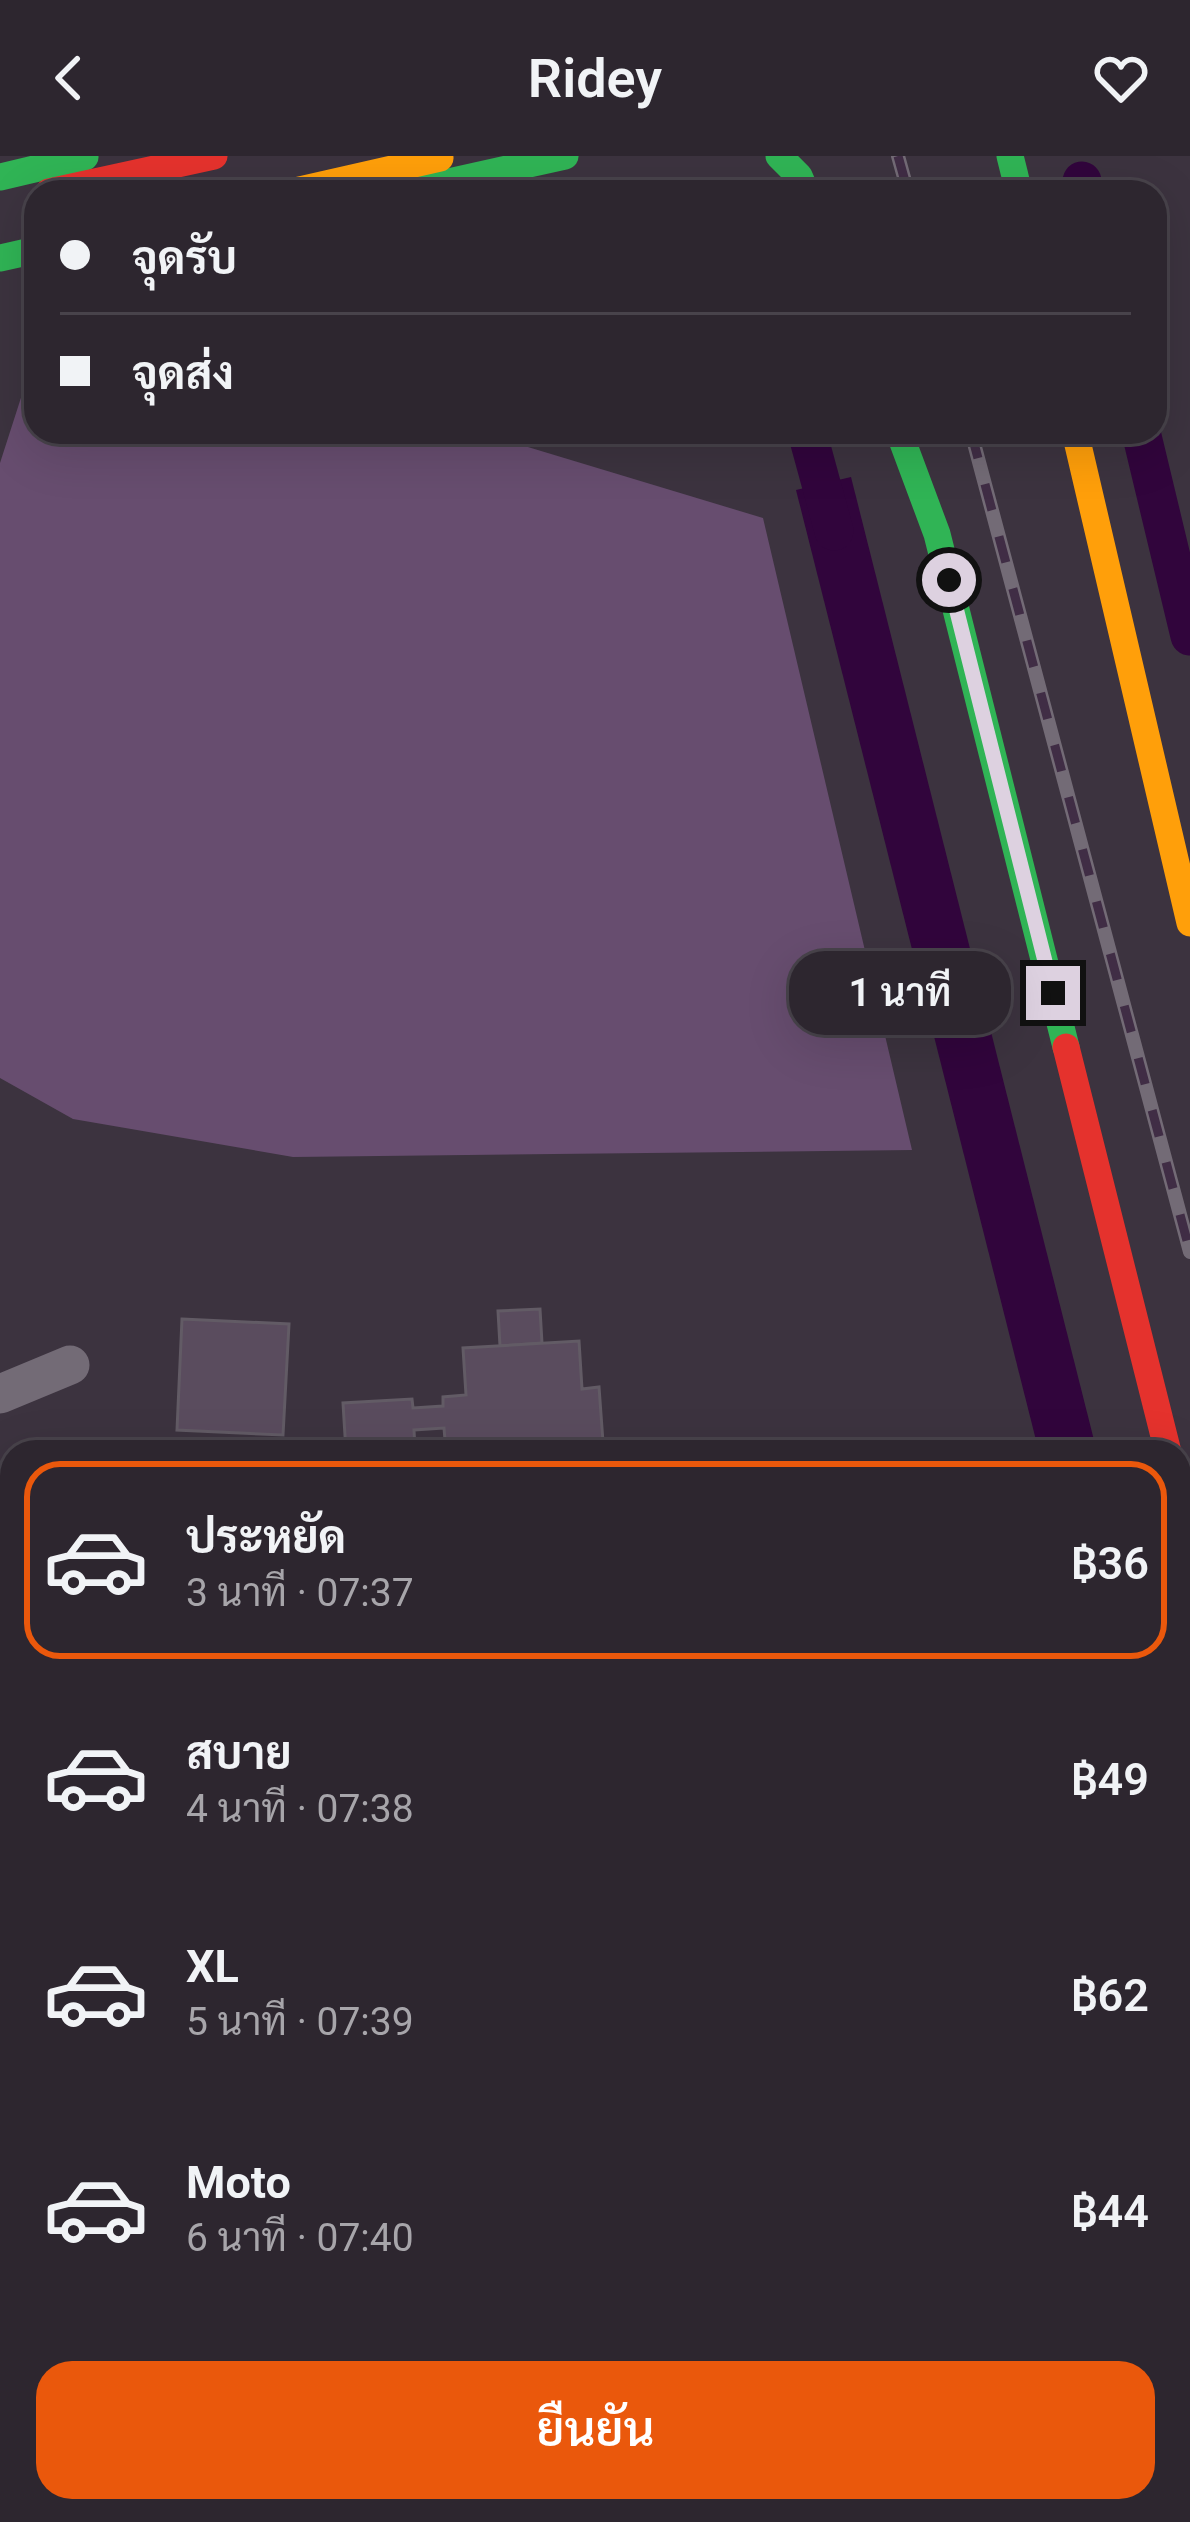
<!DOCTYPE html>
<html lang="th">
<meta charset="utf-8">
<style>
:root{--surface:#2d262f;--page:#352e37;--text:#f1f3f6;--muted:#a7a5aa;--line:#48434b;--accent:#ea580c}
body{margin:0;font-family:Roboto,Sarabun,sans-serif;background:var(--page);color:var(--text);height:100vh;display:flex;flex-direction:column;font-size:45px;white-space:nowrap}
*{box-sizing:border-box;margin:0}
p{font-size:39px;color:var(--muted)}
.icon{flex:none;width:66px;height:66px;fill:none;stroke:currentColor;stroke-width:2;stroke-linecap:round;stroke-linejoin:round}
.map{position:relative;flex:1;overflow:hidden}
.drawer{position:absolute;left:0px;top:1284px;width:1191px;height:1083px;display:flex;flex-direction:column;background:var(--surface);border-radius:36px 36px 0 0;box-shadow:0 12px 48px #0002,0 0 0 3px var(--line)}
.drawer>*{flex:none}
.hud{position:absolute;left:24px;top:24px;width:1143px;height:264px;border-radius:36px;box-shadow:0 12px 48px #0002,0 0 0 3px var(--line);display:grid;align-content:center;height:264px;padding:0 36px;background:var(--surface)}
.end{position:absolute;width:54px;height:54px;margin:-27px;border:15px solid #ddd1e0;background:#111;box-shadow:0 0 0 6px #111}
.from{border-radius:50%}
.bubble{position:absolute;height:84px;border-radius:36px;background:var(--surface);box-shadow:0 12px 48px #0002,0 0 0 3px var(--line);font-size:39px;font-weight:600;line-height:84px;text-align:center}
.hud b{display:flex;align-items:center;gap:42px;height:114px;font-size:45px}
.hud b+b{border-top:3px solid var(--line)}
.hud i{width:30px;height:30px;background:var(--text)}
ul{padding:21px 0 0;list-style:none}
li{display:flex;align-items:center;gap:36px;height:198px;margin:0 24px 18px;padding:0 12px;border:6px solid transparent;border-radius:36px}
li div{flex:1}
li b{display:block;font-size:45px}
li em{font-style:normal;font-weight:600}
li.current{border-color:var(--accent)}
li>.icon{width:108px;height:108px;stroke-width:1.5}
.primary-button{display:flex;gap:24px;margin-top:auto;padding:24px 36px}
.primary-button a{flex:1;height:138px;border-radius:36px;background:var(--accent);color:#fff;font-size:48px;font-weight:600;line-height:138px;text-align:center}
header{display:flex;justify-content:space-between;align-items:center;height:156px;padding:0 36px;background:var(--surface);font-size:54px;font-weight:600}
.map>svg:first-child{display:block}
.green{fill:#674d6f}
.water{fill:#31053c}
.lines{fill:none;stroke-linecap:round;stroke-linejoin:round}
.canal{stroke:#31053c;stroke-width:39}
.building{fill:#5a4c5e;stroke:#625b65;stroke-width:3}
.street{stroke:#736b76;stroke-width:39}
.fast{stroke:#30b455;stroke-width:27}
.slow{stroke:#ff9f0a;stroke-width:27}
.jam{stroke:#e5322d;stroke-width:27}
.rail-casing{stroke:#736b76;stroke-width:14}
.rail{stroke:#402d45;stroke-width:9;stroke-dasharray:27;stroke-linecap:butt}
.route{stroke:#ddd1e0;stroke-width:15}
</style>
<header><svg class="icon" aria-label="back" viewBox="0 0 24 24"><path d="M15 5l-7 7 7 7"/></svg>Ridey<svg class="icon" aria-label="heart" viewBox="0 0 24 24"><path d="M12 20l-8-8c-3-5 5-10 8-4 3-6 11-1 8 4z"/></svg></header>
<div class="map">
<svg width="1190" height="2366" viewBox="0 0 1190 2366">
<rect width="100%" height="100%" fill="#3c333f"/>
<g class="green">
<polygon points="36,195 36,276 478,276 763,362 912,994 293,1001 73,963 0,922 0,307"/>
<polygon points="625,2355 1089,2355 1099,2366 624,2366"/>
</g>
<g class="water">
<polygon points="851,321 1097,1296 1039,1296 796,334"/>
<polygon points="1179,1621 1190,1664 1190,1895 1179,1851"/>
</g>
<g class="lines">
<g class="canal">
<polyline points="1082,25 1084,36"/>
<polyline points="807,276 834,375"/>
<polyline points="1141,276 1190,480"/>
</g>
</g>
<g class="building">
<polygon points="540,1153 542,1187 500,1190 498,1155"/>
<polygon points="182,1163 289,1168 283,1279 177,1274"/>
<polygon points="579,1185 582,1233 599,1231 603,1286 446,1296 444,1272 414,1274 415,1293 346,1296 343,1247 412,1243 413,1252 443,1250 443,1241 466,1239 463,1192"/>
<polygon points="12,1349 12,1410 0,1415 0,1354"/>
<polygon points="5,2055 12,2072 12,2108 0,2112 0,2057"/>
<polygon points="78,2355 120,2355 89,2366 82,2366"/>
</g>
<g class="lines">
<g class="street">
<polyline points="0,1238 70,1209"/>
<polyline points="0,1879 12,1908"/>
<polyline points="0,2347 7,2366"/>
</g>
<g class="fast">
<polyline points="779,0 799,20 806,36"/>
<polyline points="1010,0 1019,36"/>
<polyline points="0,21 85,1"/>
<polyline points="404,36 565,0"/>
<polyline points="0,102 36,94"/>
<polyline points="899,276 937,378 1066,891"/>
<polyline points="1179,1339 1190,1383"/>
</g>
<g class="slow">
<polyline points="291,36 440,2"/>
<polyline points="1075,276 1190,767"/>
</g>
<g class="jam">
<polyline points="49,36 214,0"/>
<polyline points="1066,891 1168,1296"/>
</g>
<defs>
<g id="rail">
<polyline points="898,0 908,36"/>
<polyline points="971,276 1190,1096"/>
</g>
</defs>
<use href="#rail" class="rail-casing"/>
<use href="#rail" class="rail"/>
</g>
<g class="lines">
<polyline class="route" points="949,424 1053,837"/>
</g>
</svg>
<i class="end from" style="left:949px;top:424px"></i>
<i class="end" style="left:1053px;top:837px"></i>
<div class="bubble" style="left:789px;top:795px;width:222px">1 นาที</div>
<div class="hud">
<b><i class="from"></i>จุดรับ</b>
<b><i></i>จุดส่ง</b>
</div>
<section class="drawer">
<ul>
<li class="current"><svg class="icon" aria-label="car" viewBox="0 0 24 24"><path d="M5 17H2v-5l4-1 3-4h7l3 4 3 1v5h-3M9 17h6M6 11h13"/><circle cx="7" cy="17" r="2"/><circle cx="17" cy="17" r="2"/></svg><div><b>ประหยัด</b><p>3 นาที · 07:37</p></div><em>฿36</em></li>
<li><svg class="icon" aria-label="car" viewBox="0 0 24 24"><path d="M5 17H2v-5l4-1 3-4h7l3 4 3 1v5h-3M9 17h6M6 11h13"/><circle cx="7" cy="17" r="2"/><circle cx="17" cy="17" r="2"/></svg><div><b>สบาย</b><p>4 นาที · 07:38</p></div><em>฿49</em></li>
<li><svg class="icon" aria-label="car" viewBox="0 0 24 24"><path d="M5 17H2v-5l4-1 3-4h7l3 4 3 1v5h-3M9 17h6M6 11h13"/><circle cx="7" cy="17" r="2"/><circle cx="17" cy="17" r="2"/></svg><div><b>XL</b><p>5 นาที · 07:39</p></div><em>฿62</em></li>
<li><svg class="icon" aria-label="car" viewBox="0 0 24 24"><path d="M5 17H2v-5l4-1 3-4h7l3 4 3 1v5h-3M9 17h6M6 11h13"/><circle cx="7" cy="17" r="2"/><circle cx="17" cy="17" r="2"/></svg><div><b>Moto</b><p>6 นาที · 07:40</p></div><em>฿44</em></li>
</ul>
<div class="primary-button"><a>ยืนยัน</a></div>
</section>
</div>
